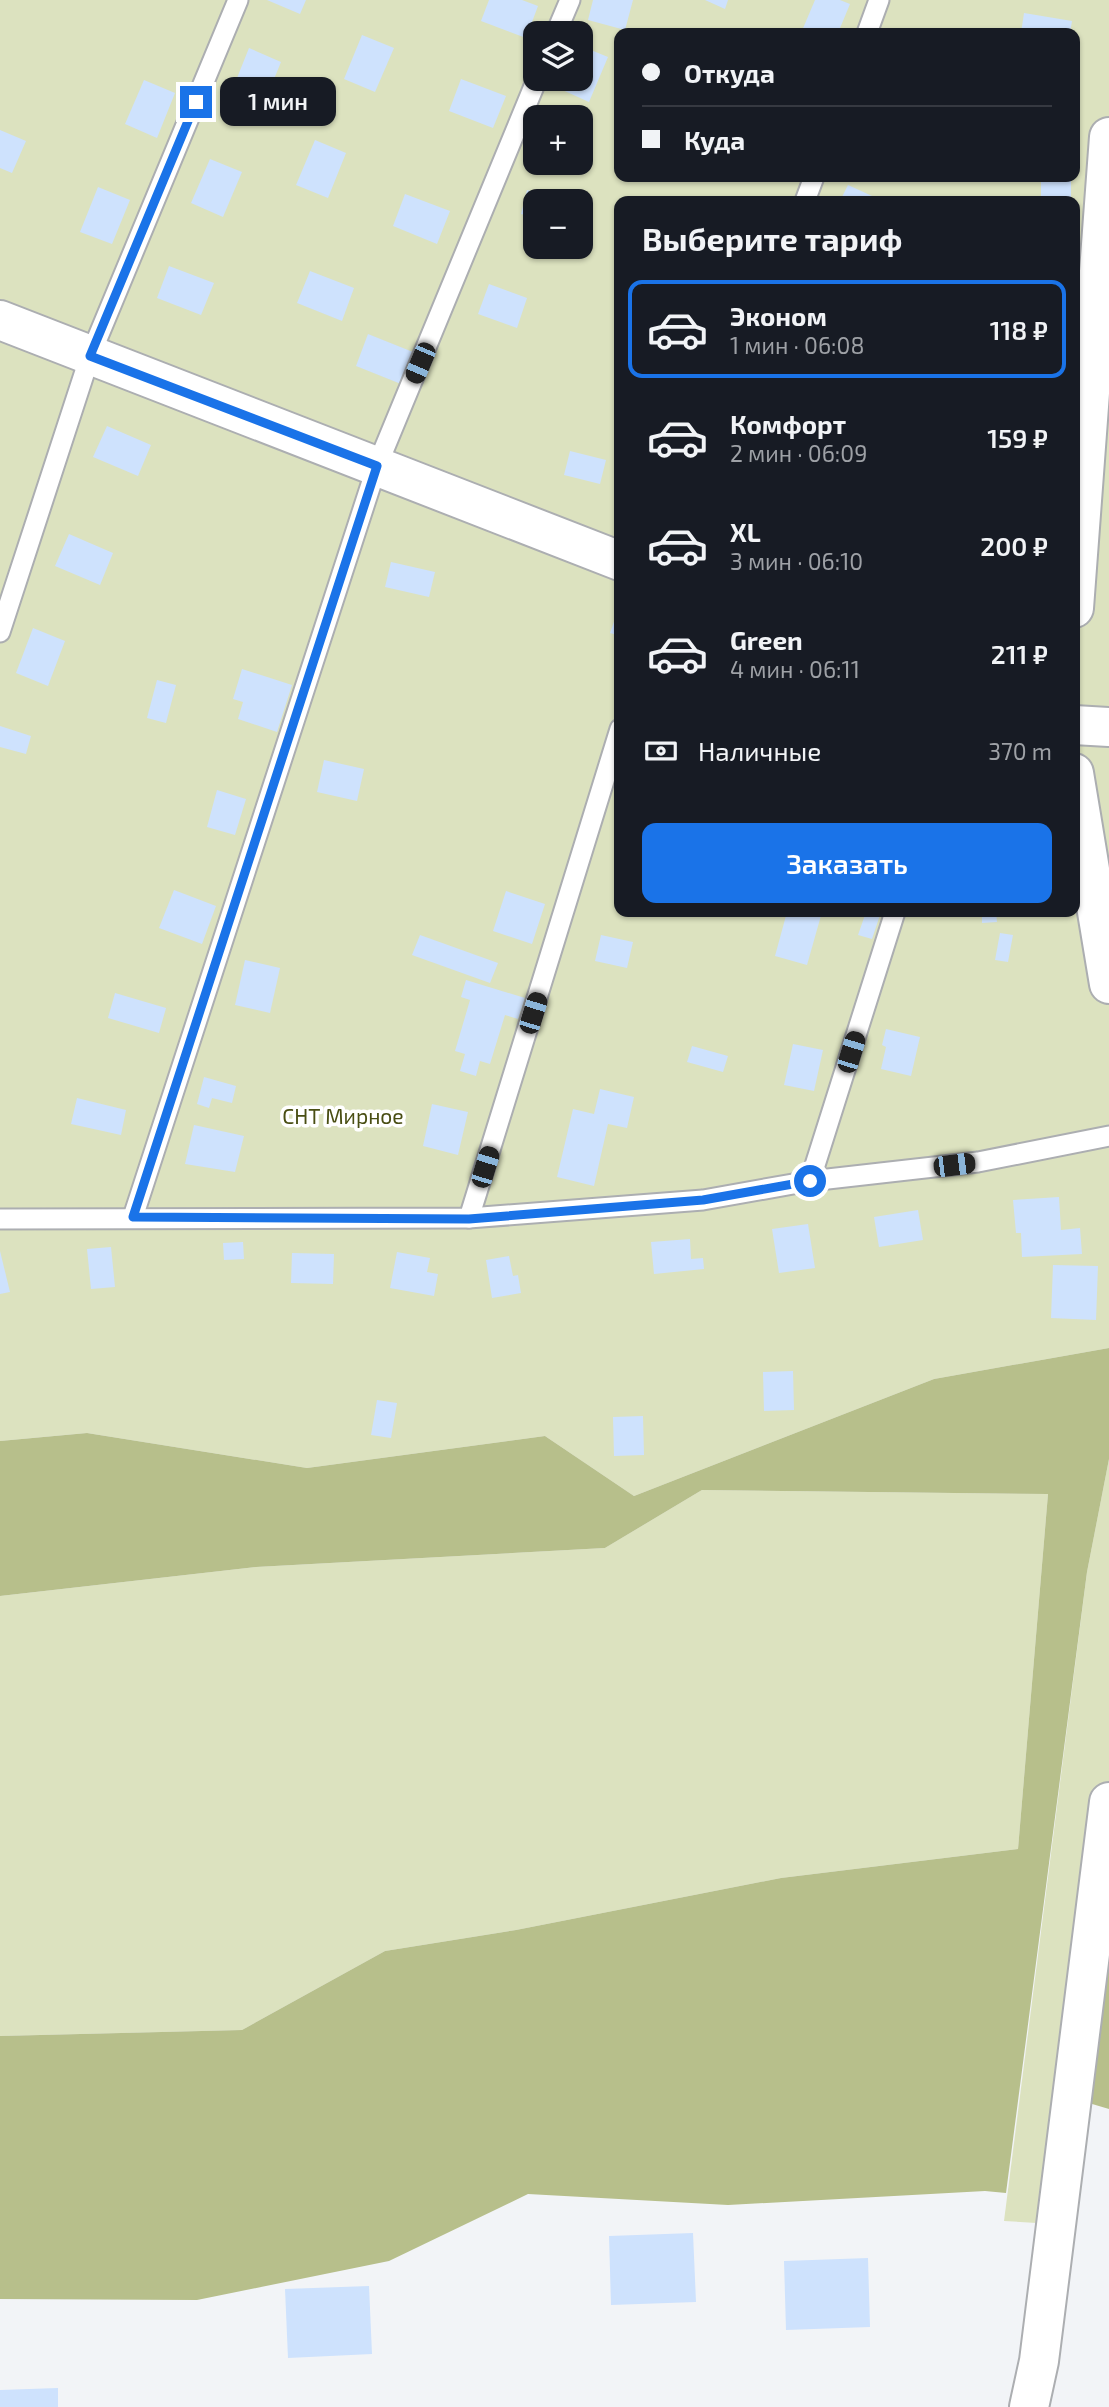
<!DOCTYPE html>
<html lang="ru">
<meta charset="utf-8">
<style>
:root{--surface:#171b24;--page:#20242c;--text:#f1f3f6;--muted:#9ea1a6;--line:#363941;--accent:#1a73e8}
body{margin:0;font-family:"Exo 2",sans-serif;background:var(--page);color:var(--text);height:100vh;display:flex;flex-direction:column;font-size:26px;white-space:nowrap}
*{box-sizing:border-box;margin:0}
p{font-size:23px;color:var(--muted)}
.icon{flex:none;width:38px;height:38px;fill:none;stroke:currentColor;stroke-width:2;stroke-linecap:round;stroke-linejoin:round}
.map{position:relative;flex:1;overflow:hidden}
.drawer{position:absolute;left:614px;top:196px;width:466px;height:721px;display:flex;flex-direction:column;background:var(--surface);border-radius:14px;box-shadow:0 2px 5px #0004}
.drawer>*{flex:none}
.hud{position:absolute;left:614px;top:28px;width:466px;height:154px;border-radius:14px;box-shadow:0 2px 5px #0004;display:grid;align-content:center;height:154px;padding:0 28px;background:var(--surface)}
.fabs{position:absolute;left:523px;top:21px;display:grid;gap:14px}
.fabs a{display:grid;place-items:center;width:70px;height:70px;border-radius:14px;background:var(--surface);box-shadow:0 2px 5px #0004;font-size:35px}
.end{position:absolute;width:32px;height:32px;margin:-16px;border:9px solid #1a73e8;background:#fff;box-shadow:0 0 0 4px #fff}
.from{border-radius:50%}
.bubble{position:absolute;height:49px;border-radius:14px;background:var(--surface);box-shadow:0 2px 5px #0004;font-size:23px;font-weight:600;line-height:49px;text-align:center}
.car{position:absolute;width:21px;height:42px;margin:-21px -10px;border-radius:9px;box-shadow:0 0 5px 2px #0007;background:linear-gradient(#222 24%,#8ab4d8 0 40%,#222 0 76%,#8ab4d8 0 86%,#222 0)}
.hud b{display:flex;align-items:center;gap:24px;height:66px;font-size:26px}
.hud b+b{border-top:2px solid var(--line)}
.hud i{width:18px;height:18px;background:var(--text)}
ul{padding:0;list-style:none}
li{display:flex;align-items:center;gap:21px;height:98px;margin:0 14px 10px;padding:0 14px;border:4px solid transparent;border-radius:14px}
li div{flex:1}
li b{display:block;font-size:26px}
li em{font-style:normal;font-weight:600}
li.selected{border-color:var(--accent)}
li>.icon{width:63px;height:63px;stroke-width:1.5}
h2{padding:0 28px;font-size:32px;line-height:84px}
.pay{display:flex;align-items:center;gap:18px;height:77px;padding:0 28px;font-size:26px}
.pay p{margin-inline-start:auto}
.button{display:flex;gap:14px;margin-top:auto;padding:14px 28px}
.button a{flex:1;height:80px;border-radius:14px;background:var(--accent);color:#fff;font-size:28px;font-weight:600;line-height:80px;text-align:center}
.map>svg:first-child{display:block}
.green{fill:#dce2bf;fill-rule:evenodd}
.forest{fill:#b7bf8b}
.building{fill:#cee2fd}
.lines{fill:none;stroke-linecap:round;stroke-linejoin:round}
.lane-casing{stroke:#acaeb1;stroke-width:23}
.street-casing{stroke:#acaeb1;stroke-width:42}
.lane{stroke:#fff;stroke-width:19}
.street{stroke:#fff;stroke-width:38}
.route{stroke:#1a73e8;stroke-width:9}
.labels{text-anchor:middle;stroke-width:7;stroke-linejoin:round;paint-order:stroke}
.park-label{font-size:21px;fill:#494e13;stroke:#fff}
</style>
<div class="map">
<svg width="1109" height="2407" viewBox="0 0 1109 2407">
<rect width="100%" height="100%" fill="#f2f4f7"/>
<g class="green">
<path d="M0 0H1109V1348L934 1379 634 1496 545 1436 307 1468 87 1433 0 1441ZM536 33H581V79H536ZM620 33H1074V177H620ZM536 117H581V163H536ZM536 201H581V247H536ZM620 201H1074V912H620Z"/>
<polygon points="1109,1459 1109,1802 1053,2224 1004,2221 1087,1572"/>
<polygon points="702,1490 1048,1494 1018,1849 781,1878 516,1930 385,1951 242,2030 0,2036 0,1596 256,1567 605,1548"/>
</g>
<g class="forest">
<polygon points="1109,1348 1109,1459 1087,1572 1006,2193 985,2191 728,2205 528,2194 389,2261 197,2300 0,2299 0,2036 242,2030 385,1951 516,1930 781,1878 1018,1849 1048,1494 702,1490 605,1548 256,1567 0,1596 0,1441 87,1433 307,1468 545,1436 634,1496 934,1379"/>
<polygon points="1109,1802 1109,2109 1072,2098"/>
</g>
<g class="building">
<polygon points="267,0 306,0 300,14"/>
<polygon points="489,0 522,0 538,6 526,38 481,21"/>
<polygon points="593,0 633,0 625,30 588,20"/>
<polygon points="705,0 728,0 725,9"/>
<polygon points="815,0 840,0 850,4 838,33 801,33"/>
<polygon points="1024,13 1072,21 1070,33 1021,33"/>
<polygon points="362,35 394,48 375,92 344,79"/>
<polygon points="581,46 608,57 589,102 558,88 562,79 581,79"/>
<polygon points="249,48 281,62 263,106 231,93"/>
<polygon points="461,79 506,96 493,128 449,111"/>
<polygon points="144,80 175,93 157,138 125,124"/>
<polygon points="0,130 26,141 12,173 0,168"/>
<polygon points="315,140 346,153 328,198 296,185"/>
<polygon points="210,159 242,172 223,217 191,203"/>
<rect x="1041" y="178" width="30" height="23"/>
<polygon points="848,185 883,201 840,201"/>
<polygon points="98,187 130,200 112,244 80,232"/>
<polygon points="527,190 561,199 560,201 536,201 536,218 521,214"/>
<polygon points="405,194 450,211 437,244 393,226"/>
<polygon points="169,266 214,283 201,315 157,298"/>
<polygon points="310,271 354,288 342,321 297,303"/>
<polygon points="489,284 527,298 517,328 478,314"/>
<polygon points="368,334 413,352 401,384 356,366"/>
<polygon points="107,426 151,445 138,476 93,457"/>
<polygon points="570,451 606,460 600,484 564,475"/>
<polygon points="69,534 113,553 100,585 55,566"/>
<polygon points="391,562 435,572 429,597 385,587"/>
<polygon points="620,605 620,636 610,633"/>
<polygon points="33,628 65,641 48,686 16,673"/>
<polygon points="242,669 292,685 277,732 238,719 243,702 233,699"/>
<polygon points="157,680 176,685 166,723 147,718"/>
<polygon points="0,726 31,736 26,754 0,747"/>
<polygon points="324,760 364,769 357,801 317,792"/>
<polygon points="217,790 246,799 235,835 207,827"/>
<polygon points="174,890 216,906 202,944 159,928"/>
<polygon points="506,891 545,904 532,944 493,931"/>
<polygon points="787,912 822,912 807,965 775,956"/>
<polygon points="866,912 881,912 872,939 858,935"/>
<polygon points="982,912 996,912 997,922 982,923"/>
<polygon points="1000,933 1013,935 1008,962 995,960"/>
<polygon points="420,935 498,963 490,983 412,955"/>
<polygon points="601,935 633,942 627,968 595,961"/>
<polygon points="245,960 280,968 270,1013 235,1005"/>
<polygon points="466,980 525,998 518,1019 505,1015 490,1064 480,1061 476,1076 460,1071 465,1054 455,1051 470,1000 461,997"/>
<polygon points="115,993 166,1008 159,1033 108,1018"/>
<polygon points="886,1029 920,1037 911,1076 881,1069 886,1047 882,1045"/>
<polygon points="793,1044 823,1050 814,1091 784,1085"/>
<polygon points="692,1046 728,1056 723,1072 687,1062"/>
<polygon points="204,1077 236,1086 232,1103 212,1098 209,1108 197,1104"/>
<polygon points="600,1089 634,1097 627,1128 608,1124 594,1186 557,1177 573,1109 594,1114"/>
<polygon points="77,1098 126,1110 121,1135 71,1124"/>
<polygon points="432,1104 468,1112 458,1155 423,1146"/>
<polygon points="194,1125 244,1136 235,1172 185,1164"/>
<polygon points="1059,1197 1061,1230 1080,1228 1082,1254 1022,1257 1021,1233 1016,1233 1013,1200"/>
<polygon points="918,1210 923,1240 879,1247 874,1217"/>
<polygon points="808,1224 815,1268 779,1273 772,1229"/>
<polygon points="690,1239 691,1259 703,1258 704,1269 654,1274 651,1242"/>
<polygon points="243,1242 244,1259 224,1260 223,1243"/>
<polygon points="111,1247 115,1287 91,1289 87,1249"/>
<polygon points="0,1251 10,1292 0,1294"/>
<polygon points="397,1252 430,1258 427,1272 438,1274 434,1296 390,1288"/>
<polygon points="292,1253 334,1254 333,1284 291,1283"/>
<polygon points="509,1256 513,1276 518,1275 521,1293 492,1298 486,1260"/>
<polygon points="1053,1265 1098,1266 1096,1320 1051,1318"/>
<polygon points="793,1371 794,1410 764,1411 763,1372"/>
<polygon points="377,1400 397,1403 391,1438 371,1435"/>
<polygon points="643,1416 644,1455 614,1456 613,1417"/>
<polygon points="693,2233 696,2302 611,2305 609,2236"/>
<polygon points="868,2258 870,2327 786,2330 784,2261"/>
<polygon points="369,2286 372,2354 288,2358 285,2289"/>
<polygon points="58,2388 58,2407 0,2407 0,2390"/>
</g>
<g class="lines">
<defs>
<g id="lane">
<polyline points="556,33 570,0"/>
<polyline points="867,33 879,0"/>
<polyline points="805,201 814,177"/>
<polyline points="0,632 90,356 238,0"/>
<polyline points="810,1181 895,912"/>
<polyline points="133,1217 377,466 537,79"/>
<polyline points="469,1218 620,729"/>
<polyline points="0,1219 469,1218 703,1200 810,1181 978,1162 1109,1136"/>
</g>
<g id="street">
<polyline points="0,320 620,561"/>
<polyline points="1074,608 1109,137"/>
<polyline points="1074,725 1109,727"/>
<polyline points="1074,773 1109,984"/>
<polyline points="1029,2407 1039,2361 1109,1802"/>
</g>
</defs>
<use href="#lane" class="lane-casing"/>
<use href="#street" class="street-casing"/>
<use href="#lane" class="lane"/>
<use href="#street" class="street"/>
</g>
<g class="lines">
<polyline class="route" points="196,102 90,356 377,466 133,1217 469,1219 703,1200 810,1181"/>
</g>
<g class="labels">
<g class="park-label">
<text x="343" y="1124">СНТ Мирное</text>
</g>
</g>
</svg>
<div class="fabs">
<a><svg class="icon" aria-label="layers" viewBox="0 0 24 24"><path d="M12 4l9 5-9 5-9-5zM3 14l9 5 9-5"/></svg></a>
<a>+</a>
<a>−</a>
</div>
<i class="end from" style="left:810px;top:1181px"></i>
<i class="end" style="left:196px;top:102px"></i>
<div class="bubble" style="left:220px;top:77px;width:116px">1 мин</div>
<i class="car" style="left:420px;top:363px;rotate:203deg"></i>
<i class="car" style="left:533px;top:1013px;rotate:17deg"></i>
<i class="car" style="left:851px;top:1052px;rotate:17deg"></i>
<i class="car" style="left:954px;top:1165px;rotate:83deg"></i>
<i class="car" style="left:485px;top:1167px;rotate:17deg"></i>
<div class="hud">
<b><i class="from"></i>Откуда</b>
<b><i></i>Куда</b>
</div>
<section class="drawer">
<h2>Выберите тариф</h2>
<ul>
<li class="selected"><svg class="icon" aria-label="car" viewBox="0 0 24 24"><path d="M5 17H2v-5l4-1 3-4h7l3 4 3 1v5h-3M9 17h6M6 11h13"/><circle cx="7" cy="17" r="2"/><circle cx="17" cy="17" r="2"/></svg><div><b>Эконом</b><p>1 мин · 06:08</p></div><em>118 ₽</em></li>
<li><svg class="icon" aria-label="car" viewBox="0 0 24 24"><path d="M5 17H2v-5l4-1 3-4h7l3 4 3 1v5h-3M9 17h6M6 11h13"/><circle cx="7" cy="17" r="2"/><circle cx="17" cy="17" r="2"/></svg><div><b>Комфорт</b><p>2 мин · 06:09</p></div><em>159 ₽</em></li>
<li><svg class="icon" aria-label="car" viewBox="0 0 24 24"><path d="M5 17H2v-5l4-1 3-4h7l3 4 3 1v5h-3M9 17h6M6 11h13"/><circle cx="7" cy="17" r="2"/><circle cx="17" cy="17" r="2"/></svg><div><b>XL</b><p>3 мин · 06:10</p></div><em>200 ₽</em></li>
<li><svg class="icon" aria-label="car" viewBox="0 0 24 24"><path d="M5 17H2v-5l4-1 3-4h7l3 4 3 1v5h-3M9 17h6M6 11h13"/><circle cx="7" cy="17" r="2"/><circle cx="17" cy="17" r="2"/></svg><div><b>Green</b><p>4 мин · 06:11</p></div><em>211 ₽</em></li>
</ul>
<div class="pay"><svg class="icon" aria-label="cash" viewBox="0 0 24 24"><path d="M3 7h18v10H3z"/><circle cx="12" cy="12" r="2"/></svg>Наличные<p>370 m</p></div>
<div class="button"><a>Заказать</a></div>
</section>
</div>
